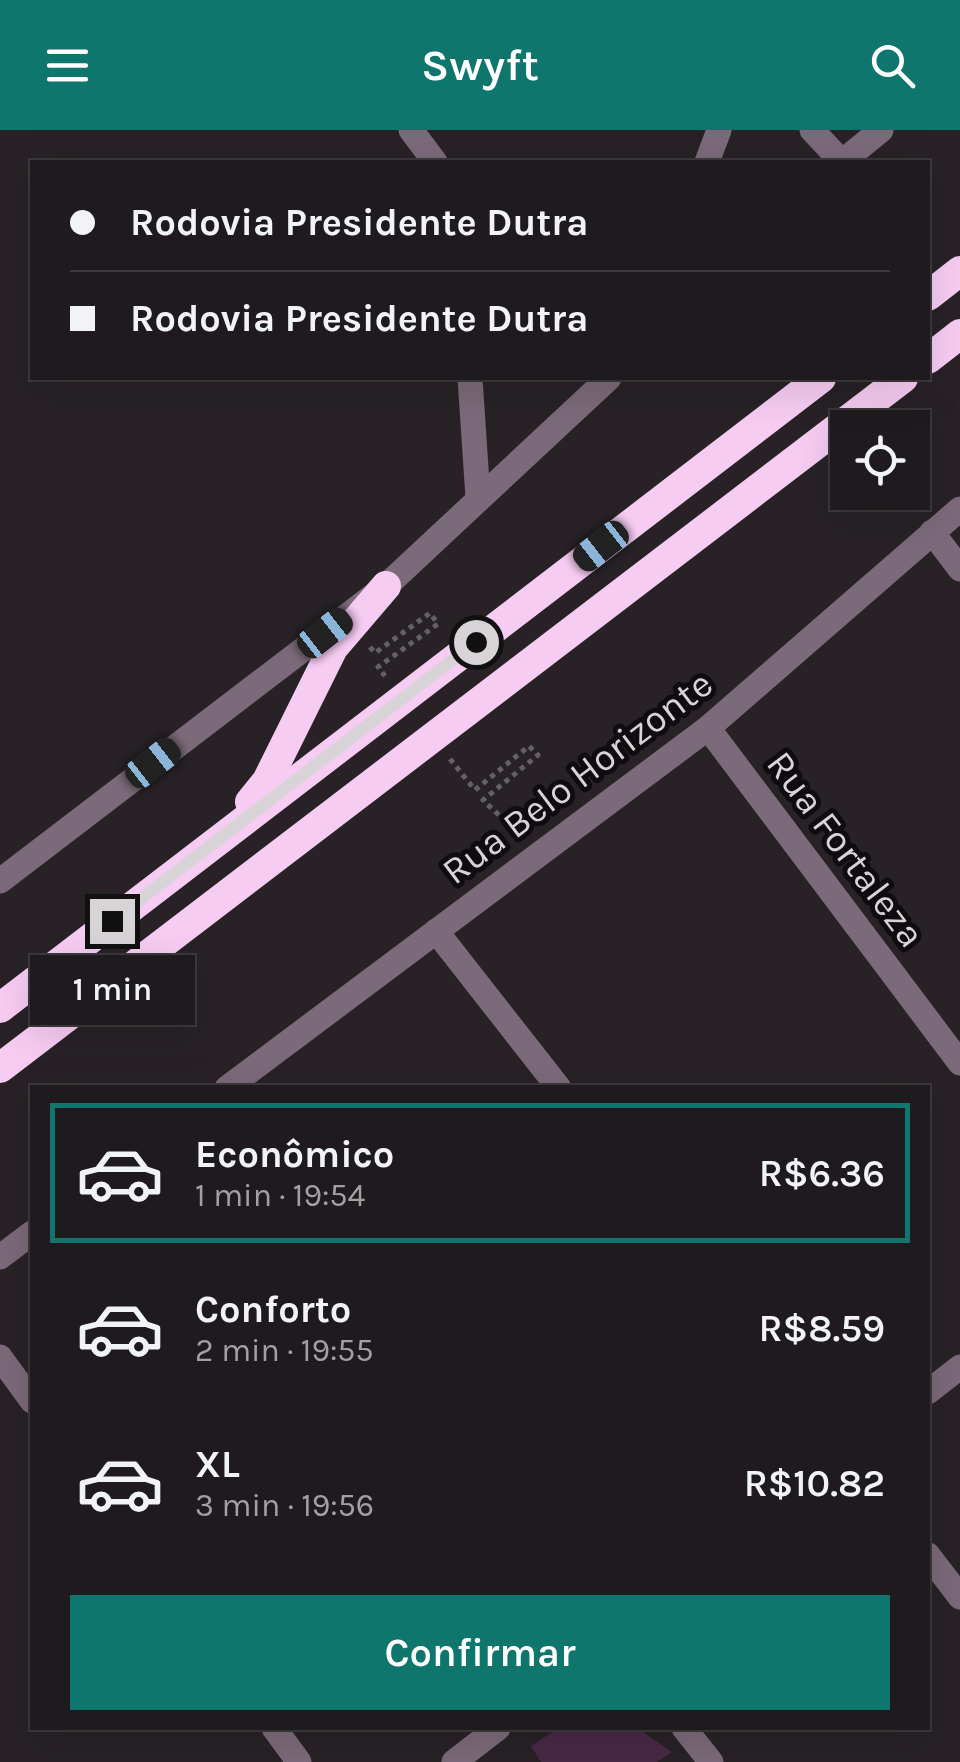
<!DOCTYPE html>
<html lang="pt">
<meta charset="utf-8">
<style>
:root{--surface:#1e1a1d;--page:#262326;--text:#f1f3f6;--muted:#a1a1a4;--line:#3c383b;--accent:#0f766e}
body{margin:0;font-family:Karla,sans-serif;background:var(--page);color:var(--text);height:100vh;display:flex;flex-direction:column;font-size:38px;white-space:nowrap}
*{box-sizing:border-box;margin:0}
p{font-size:32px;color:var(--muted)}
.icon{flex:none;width:55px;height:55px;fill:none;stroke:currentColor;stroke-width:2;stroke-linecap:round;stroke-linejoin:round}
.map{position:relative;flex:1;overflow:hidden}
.panel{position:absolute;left:30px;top:955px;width:900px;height:645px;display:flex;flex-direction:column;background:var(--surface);border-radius:0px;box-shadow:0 10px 40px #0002,0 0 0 2px var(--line)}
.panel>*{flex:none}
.banner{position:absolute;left:30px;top:30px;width:900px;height:220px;border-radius:0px;box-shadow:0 10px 40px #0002,0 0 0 2px var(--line);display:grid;align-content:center;height:220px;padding:0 40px;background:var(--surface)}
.controls{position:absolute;left:830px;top:280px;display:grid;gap:20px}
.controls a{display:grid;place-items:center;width:100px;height:100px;border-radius:0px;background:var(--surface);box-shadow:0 10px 40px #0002,0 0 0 2px var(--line);font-size:50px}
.end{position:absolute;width:45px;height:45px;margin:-22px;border:12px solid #d7d3d6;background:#111;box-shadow:0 0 0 5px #111}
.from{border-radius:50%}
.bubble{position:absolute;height:70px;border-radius:0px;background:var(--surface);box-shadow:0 10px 40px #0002,0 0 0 2px var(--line);font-size:32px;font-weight:600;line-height:70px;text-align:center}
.car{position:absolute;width:30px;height:60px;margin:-30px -15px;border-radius:12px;box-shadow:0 0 8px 2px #0007;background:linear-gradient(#222 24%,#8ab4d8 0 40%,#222 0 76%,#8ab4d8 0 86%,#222 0)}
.banner b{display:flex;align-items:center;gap:35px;height:95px;font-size:38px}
.banner b+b{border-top:2px solid var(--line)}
.banner i{width:25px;height:25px;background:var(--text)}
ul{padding:18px 0 0;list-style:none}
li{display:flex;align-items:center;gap:30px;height:140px;margin:0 20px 15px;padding:0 20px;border:5px solid transparent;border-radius:0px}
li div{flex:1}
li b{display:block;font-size:38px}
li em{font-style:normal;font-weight:600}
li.active{border-color:var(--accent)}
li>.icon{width:90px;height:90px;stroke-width:1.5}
.button{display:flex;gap:20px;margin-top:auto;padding:20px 40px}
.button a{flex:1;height:115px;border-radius:0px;background:var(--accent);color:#fff;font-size:40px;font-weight:600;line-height:115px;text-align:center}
header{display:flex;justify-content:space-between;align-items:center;height:130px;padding:0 40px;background:var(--accent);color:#fff;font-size:45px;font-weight:600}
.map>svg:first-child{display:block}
.green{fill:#482846}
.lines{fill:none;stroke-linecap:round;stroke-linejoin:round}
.path{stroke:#656064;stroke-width:5;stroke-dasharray:5 5;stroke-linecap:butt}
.minor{stroke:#7b6a79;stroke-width:25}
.highway{stroke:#f7ccf3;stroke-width:30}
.route{stroke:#d7d3d6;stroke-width:12}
.labels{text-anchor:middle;stroke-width:10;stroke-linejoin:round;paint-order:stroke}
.street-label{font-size:38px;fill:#d7d3d6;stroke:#0f0c0f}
</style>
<header><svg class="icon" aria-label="menu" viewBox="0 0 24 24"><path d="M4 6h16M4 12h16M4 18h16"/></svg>Swyft<svg class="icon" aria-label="search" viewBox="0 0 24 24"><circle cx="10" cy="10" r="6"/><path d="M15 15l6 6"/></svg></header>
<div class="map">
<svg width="960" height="1632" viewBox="0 0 960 1632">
<rect width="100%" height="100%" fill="#282227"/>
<polygon class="green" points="559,1598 637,1598 672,1622 657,1632 541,1632 531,1616"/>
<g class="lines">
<g class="path">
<polyline points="370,517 375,523 430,483 438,494 378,537 385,546"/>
<polyline points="450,629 475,660 529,616 538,625 483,670 523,708"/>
</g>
<g class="minor">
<polyline points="411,0 435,32"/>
<polyline points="812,0 842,32"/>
<polyline points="707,32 719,0"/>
<polyline points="842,32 881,0"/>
<polyline points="470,248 478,368"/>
<polyline points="932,402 960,439"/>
<polyline points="708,598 960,933"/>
<polyline points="0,751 386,456 609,248"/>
<polyline points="436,801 559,958"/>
<polyline points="227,958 708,598 960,379"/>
<polyline points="0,1127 32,1103"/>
<polyline points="0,1227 32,1271"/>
<polyline points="928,1262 960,1237"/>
<polyline points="928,1425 960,1467"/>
<polyline points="274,1598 299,1632"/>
<polyline points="684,1598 711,1632"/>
<polyline points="454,1632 498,1598"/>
</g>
<g class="highway">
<polyline points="928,166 960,141"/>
<polyline points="928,229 960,204"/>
<polyline points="250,672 267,651 333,518 386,456"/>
<polyline points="0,878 821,248"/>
<polyline points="0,938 903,248"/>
</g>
</g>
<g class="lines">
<polyline class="route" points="112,791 476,512"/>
</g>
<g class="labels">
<g class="street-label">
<text transform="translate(577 647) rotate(-37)" y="13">Rua Belo Horizonte</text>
<text transform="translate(846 719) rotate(53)" y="13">Rua Fortaleza</text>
</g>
</g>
</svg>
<div class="controls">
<a><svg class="icon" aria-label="locate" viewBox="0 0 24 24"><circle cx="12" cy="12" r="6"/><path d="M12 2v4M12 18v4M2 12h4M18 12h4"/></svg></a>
</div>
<i class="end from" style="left:476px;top:512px"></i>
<i class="end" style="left:112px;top:791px"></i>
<div class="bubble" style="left:30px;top:825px;width:165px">1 min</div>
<i class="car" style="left:601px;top:416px;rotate:232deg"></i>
<i class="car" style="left:325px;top:503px;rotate:52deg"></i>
<i class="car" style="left:153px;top:633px;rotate:52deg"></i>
<div class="banner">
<b><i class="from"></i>Rodovia Presidente Dutra</b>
<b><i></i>Rodovia Presidente Dutra</b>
</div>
<section class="panel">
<ul>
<li class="active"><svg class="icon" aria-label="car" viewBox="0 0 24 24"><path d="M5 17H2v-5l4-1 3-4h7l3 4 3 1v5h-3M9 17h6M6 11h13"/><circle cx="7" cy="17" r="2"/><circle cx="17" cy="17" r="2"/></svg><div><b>Econômico</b><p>1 min · 19:54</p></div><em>R$6.36</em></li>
<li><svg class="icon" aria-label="car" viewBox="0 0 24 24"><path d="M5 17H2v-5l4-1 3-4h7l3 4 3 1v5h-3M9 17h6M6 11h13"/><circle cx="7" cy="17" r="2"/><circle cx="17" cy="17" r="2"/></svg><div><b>Conforto</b><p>2 min · 19:55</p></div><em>R$8.59</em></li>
<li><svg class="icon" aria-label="car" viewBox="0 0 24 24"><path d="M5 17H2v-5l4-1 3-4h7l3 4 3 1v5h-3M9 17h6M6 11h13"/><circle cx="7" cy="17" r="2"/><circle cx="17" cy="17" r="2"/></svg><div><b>XL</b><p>3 min · 19:56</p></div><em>R$10.82</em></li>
</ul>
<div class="button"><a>Confirmar</a></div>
</section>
</div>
